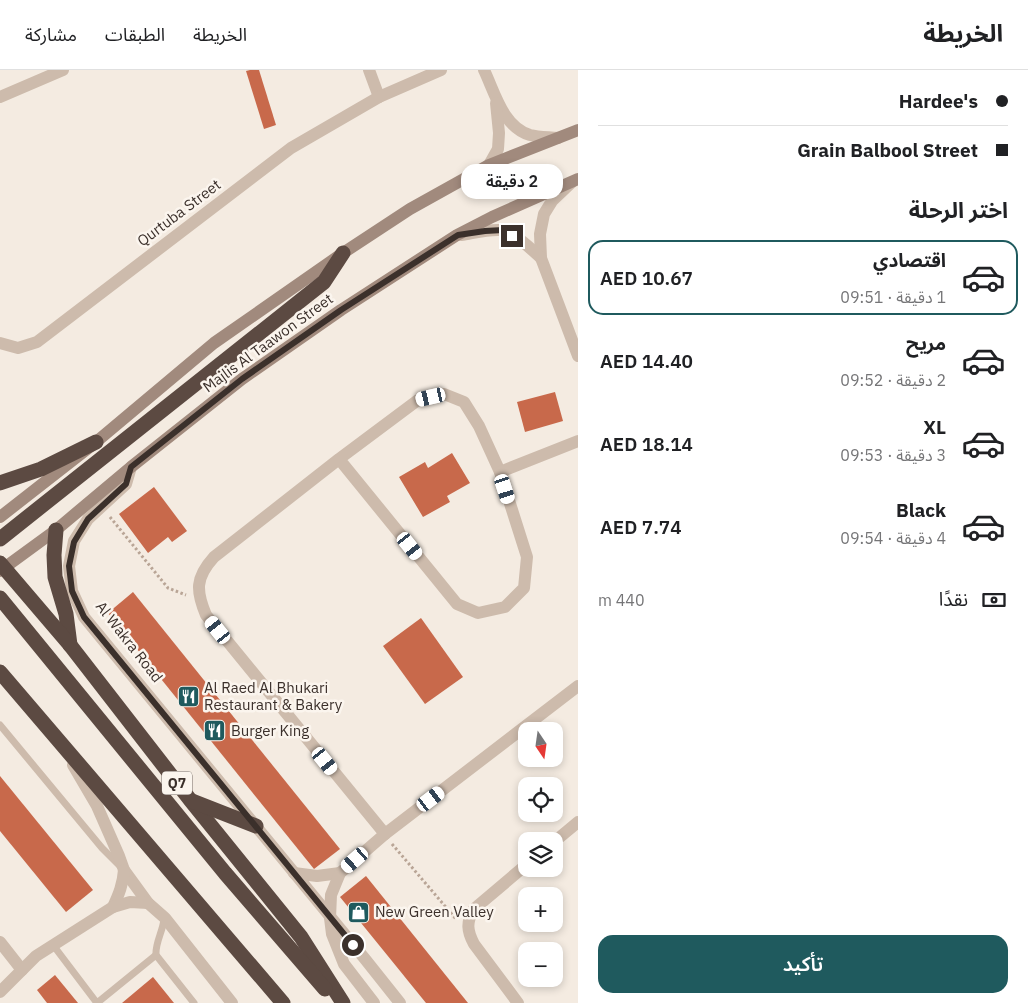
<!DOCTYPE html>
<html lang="ar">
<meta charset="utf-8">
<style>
:root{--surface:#fff;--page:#f2f2f2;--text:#202124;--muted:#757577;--line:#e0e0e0;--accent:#1f5a5e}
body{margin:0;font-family:"IBM Plex Sans","Noto Sans Arabic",sans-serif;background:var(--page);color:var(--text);direction:rtl;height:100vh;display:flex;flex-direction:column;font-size:19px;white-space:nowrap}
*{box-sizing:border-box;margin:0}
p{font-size:16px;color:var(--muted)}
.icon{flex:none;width:28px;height:28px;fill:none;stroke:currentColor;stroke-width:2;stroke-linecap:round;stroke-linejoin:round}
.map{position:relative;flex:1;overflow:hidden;direction:ltr}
.sheet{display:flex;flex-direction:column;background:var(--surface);width:450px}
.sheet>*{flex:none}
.top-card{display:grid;align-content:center;height:110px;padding:0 20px;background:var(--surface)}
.needle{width:32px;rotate:167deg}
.buttons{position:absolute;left:518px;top:652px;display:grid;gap:10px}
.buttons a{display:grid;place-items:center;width:45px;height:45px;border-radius:10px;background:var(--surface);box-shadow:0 2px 8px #0003;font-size:25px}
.end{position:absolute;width:22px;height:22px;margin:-11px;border:6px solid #3b302b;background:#fff;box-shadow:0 0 0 2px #fff}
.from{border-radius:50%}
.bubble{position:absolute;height:35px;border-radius:15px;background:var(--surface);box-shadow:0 2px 8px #0003;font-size:16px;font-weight:600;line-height:35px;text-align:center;direction:rtl}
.car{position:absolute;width:15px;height:30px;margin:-15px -8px;border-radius:6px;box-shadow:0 0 4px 1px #0007;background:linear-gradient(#fff 24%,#345 0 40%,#fff 0 76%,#345 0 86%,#fff 0)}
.top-card b{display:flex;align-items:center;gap:18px;height:48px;font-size:19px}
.top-card b+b{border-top:1px solid var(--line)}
.top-card i{width:12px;height:12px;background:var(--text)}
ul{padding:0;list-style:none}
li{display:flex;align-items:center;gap:15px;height:75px;margin:0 10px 8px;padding:0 10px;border:2px solid transparent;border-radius:15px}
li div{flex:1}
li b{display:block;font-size:19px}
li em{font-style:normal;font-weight:600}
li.active{border-color:var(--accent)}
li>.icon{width:45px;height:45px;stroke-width:1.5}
h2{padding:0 20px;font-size:22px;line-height:60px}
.pay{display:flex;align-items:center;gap:12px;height:55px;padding:0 20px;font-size:19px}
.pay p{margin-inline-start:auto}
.action{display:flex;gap:10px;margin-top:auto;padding:10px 20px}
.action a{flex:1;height:58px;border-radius:15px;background:var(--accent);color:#fff;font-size:20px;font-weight:600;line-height:58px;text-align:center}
header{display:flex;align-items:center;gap:30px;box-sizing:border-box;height:70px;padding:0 25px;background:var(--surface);border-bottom:1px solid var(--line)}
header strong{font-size:24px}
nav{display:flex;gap:28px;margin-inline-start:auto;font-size:18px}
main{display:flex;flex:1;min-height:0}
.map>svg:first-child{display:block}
.building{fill:#c8694b}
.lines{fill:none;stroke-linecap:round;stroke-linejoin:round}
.path{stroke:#b9a596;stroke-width:3;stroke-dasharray:2.5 2.5;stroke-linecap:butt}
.lane{stroke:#cdbbac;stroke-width:7}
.street{stroke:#cdbbac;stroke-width:12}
.secondary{stroke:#a18a7d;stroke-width:12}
.highway{stroke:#5c4a42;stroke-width:15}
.route{stroke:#3b302b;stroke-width:6}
.labels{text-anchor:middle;stroke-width:5;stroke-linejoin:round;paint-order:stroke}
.shield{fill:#fbf5ee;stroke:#756b66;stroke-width:1}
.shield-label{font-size:14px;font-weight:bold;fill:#3b302b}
.street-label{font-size:15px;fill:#3b302b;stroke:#fbf5ee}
.poi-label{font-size:15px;fill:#3b302b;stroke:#fbf5ee;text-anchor:start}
</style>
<header>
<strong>الخريطة</strong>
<nav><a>الخريطة</a><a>الطبقات</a><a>مشاركة</a></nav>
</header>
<main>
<section class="sheet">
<div class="top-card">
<b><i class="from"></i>Hardee's</b>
<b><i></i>Grain Balbool Street</b>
</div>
<h2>اختر الرحلة</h2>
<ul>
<li class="active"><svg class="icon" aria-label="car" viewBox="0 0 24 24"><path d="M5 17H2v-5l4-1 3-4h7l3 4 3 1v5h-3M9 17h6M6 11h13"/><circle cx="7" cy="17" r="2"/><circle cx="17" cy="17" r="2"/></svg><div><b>اقتصادي</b><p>1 دقيقة · 09:51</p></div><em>AED 10.67</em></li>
<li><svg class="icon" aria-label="car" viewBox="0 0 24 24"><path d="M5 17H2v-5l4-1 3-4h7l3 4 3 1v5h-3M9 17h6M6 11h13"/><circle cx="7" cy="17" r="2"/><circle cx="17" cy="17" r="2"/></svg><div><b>مريح</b><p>2 دقيقة · 09:52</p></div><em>AED 14.40</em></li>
<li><svg class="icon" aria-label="car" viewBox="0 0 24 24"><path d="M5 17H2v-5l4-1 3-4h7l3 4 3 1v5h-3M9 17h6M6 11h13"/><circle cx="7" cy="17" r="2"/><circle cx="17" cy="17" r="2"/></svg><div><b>XL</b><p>3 دقيقة · 09:53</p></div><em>AED 18.14</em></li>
<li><svg class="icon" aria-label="car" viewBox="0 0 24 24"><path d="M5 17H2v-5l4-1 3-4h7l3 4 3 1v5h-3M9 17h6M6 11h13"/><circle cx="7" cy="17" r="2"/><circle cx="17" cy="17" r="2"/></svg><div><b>Black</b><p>4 دقيقة · 09:54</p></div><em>AED 7.74</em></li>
</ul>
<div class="pay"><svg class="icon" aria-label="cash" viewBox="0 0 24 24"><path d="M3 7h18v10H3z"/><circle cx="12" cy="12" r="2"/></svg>نقدًا<p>440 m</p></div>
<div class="action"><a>تأكيد</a></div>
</section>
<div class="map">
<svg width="578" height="933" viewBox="0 0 578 933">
<rect width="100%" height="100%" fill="#f4ebe1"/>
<g class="building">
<polygon points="250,0 259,0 276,55 264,59 246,1"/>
<polygon points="555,322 563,351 525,362 517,332"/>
<polygon points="452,383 470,413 447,426 450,432 423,447 399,407 425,392 428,398"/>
<polygon points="154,417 187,461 172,472 168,467 148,483 119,444"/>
<polygon points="133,522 340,779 314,799 108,543"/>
<polygon points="421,548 463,607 425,634 383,576"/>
<polygon points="0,706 93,820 66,842 0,761"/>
<polygon points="366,806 468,933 426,933 340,827"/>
<polygon points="55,905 78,933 47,933 37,920"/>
<polygon points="153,907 174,933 122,933"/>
</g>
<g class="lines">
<g class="path">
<polyline points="110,447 168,518 186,525"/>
<polyline points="392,774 456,849"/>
</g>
<g class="lane">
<polyline points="0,655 102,778 120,796"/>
<path d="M164 849C163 861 155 873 156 885L194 933"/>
<polyline points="53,875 97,933"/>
<polyline points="97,933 156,885"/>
</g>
<g class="street">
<polyline points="369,0 379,27"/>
<path d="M484 0C495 23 503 57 530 65 539 67 549 67 558 68"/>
<polyline points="0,27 63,0"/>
<polyline points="489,95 498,79 499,63 496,33"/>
<polyline points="571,113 552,131 544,144 540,164 541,188 578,286"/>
<path d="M461 165C474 163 488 159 501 160 514 162 531 179 541 188"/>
<polyline points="0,273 18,278 37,272 291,78 379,27 441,0"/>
<path d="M339 389 457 534 478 543 505 537 524 518 527 487 500 402 479 356 464 332 444 324 418 330 339 389 214 487C195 508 196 521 206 545L385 764"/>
<polyline points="131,397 126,414 88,449 74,471 69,496 72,521 84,547 365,889 400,933"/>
<polyline points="500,402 578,371"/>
<polyline points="73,695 97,736 119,786 124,800 148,833 165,848 232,933"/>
<polyline points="554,772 578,752"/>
<polyline points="294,803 317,806 340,803"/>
<path d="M113 837C119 824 123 814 124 800"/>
<polyline points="0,872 22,900"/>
<polyline points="0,922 36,886 113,837 130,832 148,833"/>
<polyline points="374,933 344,894 332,864 330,848 331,825 340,803 385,764 578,616"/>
<path d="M518 933 474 874C467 861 466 852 474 839L526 795"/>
</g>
<g class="secondary">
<polyline points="0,447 96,372 214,273 343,183 410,139 489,95 578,60"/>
<polyline points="0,501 56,460 131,397 242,309 341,240 457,165 492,147 578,109"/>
</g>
<g class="highway">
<polyline points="0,413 41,399 96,372"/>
<polyline points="56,460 54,485 55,507 66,544 70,575"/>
<polyline points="0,469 324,212 343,183"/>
<polyline points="0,493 70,575 191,731 301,867 343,933"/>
<polyline points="0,528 225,803 325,919"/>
<polyline points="0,602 283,933"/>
<polyline points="192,731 256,756"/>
</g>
</g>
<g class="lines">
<polyline class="route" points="353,875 84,547 72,521 69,496 74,472 88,449 126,414 131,397 242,309 341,240 458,165 485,161 503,160 512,166"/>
</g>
<defs>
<symbol id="restaurant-square" viewBox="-11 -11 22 22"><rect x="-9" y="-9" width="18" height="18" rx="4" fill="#1f5a5e" stroke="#fbf5ee"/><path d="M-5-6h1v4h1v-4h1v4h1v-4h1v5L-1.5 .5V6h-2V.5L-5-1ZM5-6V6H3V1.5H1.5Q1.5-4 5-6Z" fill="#fff"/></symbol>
<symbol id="shop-square" viewBox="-11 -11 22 22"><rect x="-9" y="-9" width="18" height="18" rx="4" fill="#1f5a5e" stroke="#fbf5ee"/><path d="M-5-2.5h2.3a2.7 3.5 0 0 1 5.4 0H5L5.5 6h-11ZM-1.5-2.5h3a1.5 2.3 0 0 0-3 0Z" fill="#fff"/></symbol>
</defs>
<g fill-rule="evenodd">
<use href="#restaurant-square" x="176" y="614" width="25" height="25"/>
<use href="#restaurant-square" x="202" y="648" width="25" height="25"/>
<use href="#shop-square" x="346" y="830" width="25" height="25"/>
</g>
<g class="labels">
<rect class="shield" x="162" y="701.5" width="30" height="23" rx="4"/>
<g class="shield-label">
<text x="177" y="718">Q7</text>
</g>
<g class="street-label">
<text transform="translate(179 143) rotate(-37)" y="5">Qurtuba Street</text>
<text transform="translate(268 273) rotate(-36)" y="5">Majlis Al Taawon Street</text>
<text transform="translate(129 572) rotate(52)" y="5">Al Wakra Road</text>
</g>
<g class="poi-label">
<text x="204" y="623">Al Raed Al Bhukari<tspan x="204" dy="17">Restaurant &amp; Bakery</tspan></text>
<text x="231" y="666">Burger King</text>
<text x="375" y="847">New Green Valley</text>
</g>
</g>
</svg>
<div class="buttons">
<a><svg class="needle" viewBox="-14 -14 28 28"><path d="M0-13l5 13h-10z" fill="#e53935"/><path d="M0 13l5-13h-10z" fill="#757577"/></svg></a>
<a><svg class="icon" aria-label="locate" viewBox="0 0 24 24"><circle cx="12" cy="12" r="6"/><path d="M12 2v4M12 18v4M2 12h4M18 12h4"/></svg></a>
<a><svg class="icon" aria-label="layers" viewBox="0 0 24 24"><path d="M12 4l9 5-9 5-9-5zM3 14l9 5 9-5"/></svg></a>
<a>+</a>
<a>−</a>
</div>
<i class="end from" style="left:353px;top:875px"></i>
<i class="end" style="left:512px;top:166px"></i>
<div class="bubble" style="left:461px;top:94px;width:102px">2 دقيقة</div>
<i class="car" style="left:431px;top:327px;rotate:257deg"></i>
<i class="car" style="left:505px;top:419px;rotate:162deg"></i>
<i class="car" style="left:410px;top:476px;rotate:141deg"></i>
<i class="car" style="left:218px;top:560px;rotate:321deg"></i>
<i class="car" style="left:325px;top:691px;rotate:141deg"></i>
<i class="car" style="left:431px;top:729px;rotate:53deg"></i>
<i class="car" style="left:355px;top:790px;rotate:229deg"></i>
</div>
</main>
